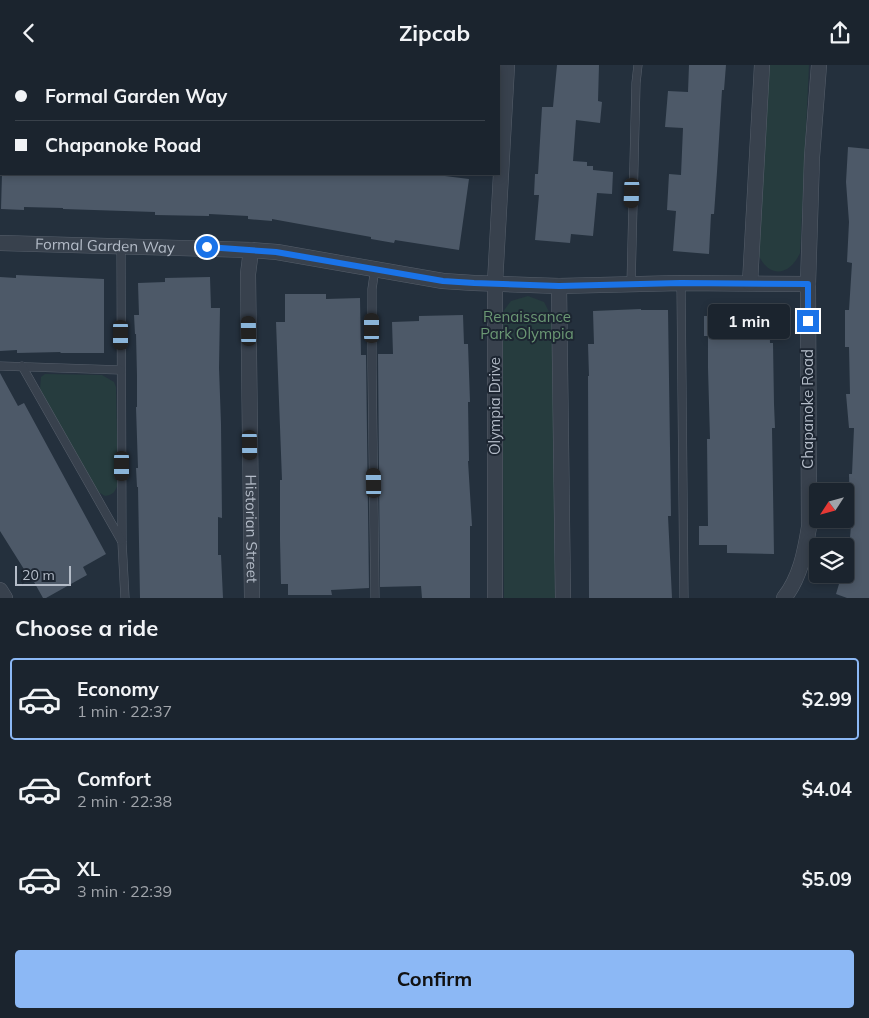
<!DOCTYPE html>
<meta charset="utf-8">
<style>
:root{--surface:#1b242e;--page:#242c36;--text:#f1f3f6;--muted:#a0a4aa;--line:#39414a;--accent:#8cb8f5}
body{margin:0;font-family:Mulish,sans-serif;background:var(--page);color:var(--text);height:100vh;display:flex;flex-direction:column;font-size:19px;white-space:nowrap}
*{box-sizing:border-box;margin:0}
p{font-size:16px;color:var(--muted)}
.icon{flex:none;width:28px;height:28px;fill:none;stroke:currentColor;stroke-width:2;stroke-linecap:round;stroke-linejoin:round}
.map{position:relative;height:533px;overflow:hidden}
.sheet{display:flex;flex-direction:column;background:var(--surface);flex:1}
.sheet>*{flex:none}
.hud{position:absolute;left:0px;top:0px;width:500px;height:110px;box-shadow:0 2px 8px #0003,0 0 0 1px var(--line);display:grid;align-content:center;height:110px;padding:0 15px;background:var(--surface)}
.needle{width:32px;rotate:234deg}
.buttons{position:absolute;left:809px;top:418px;display:grid;gap:10px}
.buttons a{display:grid;place-items:center;width:45px;height:45px;border-radius:5px;background:var(--surface);box-shadow:0 2px 8px #0003,0 0 0 1px var(--line);font-size:25px}
.scale{position:absolute;left:15px;bottom:12px;width:56px;box-sizing:border-box;padding-left:5px;border:2px solid #b4bcc8;border-top:0;font-size:14px;line-height:18px;white-space:nowrap;color:#b4bcc8;-webkit-text-stroke:4px #1d2632;paint-order:stroke}
.end{position:absolute;width:22px;height:22px;margin:-11px;border:6px solid #1a73e8;background:#fff;box-shadow:0 0 0 2px #fff}
.from{border-radius:50%}
.bubble{position:absolute;height:35px;border-radius:5px;background:var(--surface);box-shadow:0 2px 8px #0003,0 0 0 1px var(--line);font-size:16px;font-weight:700;line-height:35px;text-align:center}
.car{position:absolute;width:15px;height:30px;margin:-15px -8px;border-radius:6px;box-shadow:0 0 4px 1px #0007;background:linear-gradient(#222 24%,#8ab4d8 0 40%,#222 0 76%,#8ab4d8 0 86%,#222 0)}
.hud b{display:flex;align-items:center;gap:18px;height:48px;font-size:19px}
.hud b+b{border-top:1px solid var(--line)}
.hud i{width:12px;height:12px;background:var(--text)}
ul{padding:0;list-style:none}
li{display:flex;align-items:center;gap:15px;height:82px;margin:0 10px 8px;padding:0 5px;border:2px solid transparent;border-radius:5px}
li div{flex:1}
li b{display:block;font-size:19px}
li em{font-style:normal;font-weight:700}
li.on{border-color:var(--accent)}
li>.icon{width:45px;height:45px;stroke-width:1.5}
h2{padding:0 15px;font-size:22px;line-height:60px}
.action{display:flex;gap:10px;margin-top:auto;padding:10px 15px}
.action a{flex:1;height:58px;border-radius:5px;background:var(--accent);color:#111;font-size:20px;font-weight:700;line-height:58px;text-align:center}
header{display:flex;justify-content:space-between;align-items:center;height:65px;padding:0 15px;background:var(--surface);font-size:22px;font-weight:700}
.map>svg:first-child{display:block}
.green{fill:#263c3e}
.building{fill:#4d5968}
.lines{fill:none;stroke-linecap:round;stroke-linejoin:round}
.service-casing{stroke:#565f6b;stroke-width:9}
.minor-casing{stroke:#565f6b;stroke-width:16}
.service{stroke:#38414d;stroke-width:8}
.minor{stroke:#38414d;stroke-width:15}
.route{stroke:#1a73e8;stroke-width:6}
.labels{text-anchor:middle;stroke-width:4;stroke-linejoin:round;paint-order:stroke}
.street-label{font-size:15px;fill:#b4bcc8;stroke:#1d2632}
.park-label{font-size:15px;fill:#6b9874;stroke:#1d2632}
</style>
<header><svg class="icon" aria-label="back" viewBox="0 0 24 24"><path d="M15 5l-7 7 7 7"/></svg>Zipcab<svg class="icon" aria-label="share" viewBox="0 0 24 24"><path d="M12 15V3M7 8l5-5 5 5M5 13v7h14v-7"/></svg></header>
<div class="map">
<svg width="869" height="533" viewBox="0 0 869 533">
<rect width="100%" height="100%" fill="#24303d"/>
<g class="green">
<path d="M769 0H809L800 188C790 210 770 214 759 191Z"/>
<polygon points="528,231 544,237 552,253 555,533 504,533 502,248 511,236"/>
<path d="M45 309 102 310 114 317 116 322 118 419C115 427 113 430 105 431L95 425 40 324 41 312Z"/>
</g>
<g class="building">
<polygon points="557,0 599,0 598,36 602,37 600,58 576,55 573,96 587,97 587,101 593,101 593,105 613,107 612,129 597,128 593,171 571,169 570,178 535,175 539,130 534,130 535,109 538,109 542,42 553,42"/>
<polygon points="689,0 726,0 724,25 722,25 717,107 714,149 711,149 709,189 673,186 676,146 667,145 669,109 681,110 683,63 665,62 668,26 688,27"/>
<polygon points="848,82 869,84 869,533 847,533 836,529 842,509 845,509 845,500 849,487 852,446 850,446 849,409 852,409 854,363 849,363 846,329 850,329 849,282 845,282 845,245 849,245 852,198 847,197 849,157 846,117"/>
<polygon points="2,109 429,109 469,114 459,185 395,175 394,178 371,174 371,172 272,154 272,156 248,154 248,151 209,149 209,151 155,150 155,147 63,144 63,143 24,142 24,145 1,144"/>
<polygon points="16,210 104,214 104,288 60,288 61,287 17,288 17,285 0,286 0,212 16,213"/>
<polygon points="210,212 211,243 220,243 219,303 221,359 222,453 218,452 218,490 221,490 223,533 140,533 138,422 137,422 136,403 138,403 136,342 137,342 137,311 136,269 135,269 134,250 139,250 138,218 165,217 165,213"/>
<polygon points="285,229 326,229 326,234 360,233 361,290 366,290 369,523 331,525 332,530 288,530 288,519 281,519 280,475 280,415 282,415 276,257 285,257"/>
<polygon points="641,244 641,245 668,245 671,451 668,451 672,533 589,533 588,311 589,311 588,279 594,279 593,246"/>
<polygon points="769,246 770,278 773,278 774,339 775,363 772,363 774,489 727,488 727,480 699,480 699,461 708,461 707,374 710,374 708,303 708,271 704,271 704,251 720,251 722,247"/>
<polygon points="463,250 464,279 468,279 470,337 468,337 469,396 468,396 472,461 470,461 470,533 422,533 421,521 380,522 378,289 393,289 392,257 419,256 419,251"/>
<polygon points="0,308 18,341 24,338 106,489 83,502 87,510 46,533 43,533 29,508 27,509 0,466"/>
</g>
<g class="lines">
<defs>
<g id="service">
<polyline points="0,51 1,51"/>
<polyline points="121,180 122,477 125,533"/>
<polyline points="375,203 372,224 372,302 375,533"/>
<polyline points="681,218 684,533"/>
<polyline points="631,220 636,18 638,0"/>
<polyline points="0,301 121,305"/>
<polyline points="22,301 121,475"/>
</g>
<g id="minor">
<path id="s1" d="M0 178 251 185 277 187 443 216 474 218 559 221 681 218 808 219"/>
<path id="s2" d="M251 185 248 209 252 533"/>
<polyline points="750,218 762,0"/>
<polyline points="559,221 563,533"/>
<polyline points="0,525 5,533"/>
<polyline points="495,533 495,218 507,0"/>
<path d="M784 533C800 513 805 487 809 462L808 219 812 92 819 0"/>
</g>
</defs>
<use href="#service" class="service-casing"/>
<use href="#minor" class="minor-casing"/>
<use href="#service" class="service"/>
<use href="#minor" class="minor"/>
</g>
<g class="lines">
<polyline class="route" points="207,182 276,187 443,216 474,218 559,221 681,218 808,219 808,256"/>
</g>
<g class="labels">
<g class="street-label">
<text dy="5" stroke="none"><textPath href="#s1" startOffset="105">Formal Garden Way</textPath></text>
<text transform="translate(495 341) rotate(-90)" y="5">Olympia Drive</text>
<text transform="translate(808 344) rotate(-90)" y="5">Chapanoke Road</text>
<text dy="5" stroke="none"><textPath href="#s2" startOffset="279">Historian Street</textPath></text>
</g>
<g class="park-label">
<text x="527" y="257">Renaissance<tspan x="527" dy="17">Park Olympia</tspan></text>
</g>
</g>
</svg>
<div class="buttons">
<a><svg class="needle" viewBox="-14 -14 28 28"><path d="M0-13l5 13h-10z" fill="#e53935"/><path d="M0 13l5-13h-10z" fill="#a0a4aa"/></svg></a>
<a><svg class="icon" aria-label="layers" viewBox="0 0 24 24"><path d="M12 4l9 5-9 5-9-5zM3 14l9 5 9-5"/></svg></a>
</div>
<div class="scale">20 m</div>
<i class="end from" style="left:207px;top:182px"></i>
<i class="end" style="left:808px;top:256px"></i>
<div class="bubble" style="left:708px;top:239px;width:82px">1 min</div>
<i class="car" style="left:632px;top:128px;rotate:182deg"></i>
<i class="car" style="left:372px;top:263px;rotate:0deg"></i>
<i class="car" style="left:249px;top:266px;rotate:359deg"></i>
<i class="car" style="left:121px;top:270px;rotate:180deg"></i>
<i class="car" style="left:250px;top:380px;rotate:179deg"></i>
<i class="car" style="left:122px;top:401px;rotate:180deg"></i>
<i class="car" style="left:374px;top:418px;rotate:359deg"></i>
<div class="hud">
<b><i class="from"></i>Formal Garden Way</b>
<b><i></i>Chapanoke Road</b>
</div>
</div>
<section class="sheet">
<h2>Choose a ride</h2>
<ul>
<li class="on"><svg class="icon" aria-label="car" viewBox="0 0 24 24"><path d="M5 17H2v-5l4-1 3-4h7l3 4 3 1v5h-3M9 17h6M6 11h13"/><circle cx="7" cy="17" r="2"/><circle cx="17" cy="17" r="2"/></svg><div><b>Economy</b><p>1 min · 22:37</p></div><em>$2.99</em></li>
<li><svg class="icon" aria-label="car" viewBox="0 0 24 24"><path d="M5 17H2v-5l4-1 3-4h7l3 4 3 1v5h-3M9 17h6M6 11h13"/><circle cx="7" cy="17" r="2"/><circle cx="17" cy="17" r="2"/></svg><div><b>Comfort</b><p>2 min · 22:38</p></div><em>$4.04</em></li>
<li><svg class="icon" aria-label="car" viewBox="0 0 24 24"><path d="M5 17H2v-5l4-1 3-4h7l3 4 3 1v5h-3M9 17h6M6 11h13"/><circle cx="7" cy="17" r="2"/><circle cx="17" cy="17" r="2"/></svg><div><b>XL</b><p>3 min · 22:39</p></div><em>$5.09</em></li>
</ul>
<div class="action"><a>Confirm</a></div>
</section>
